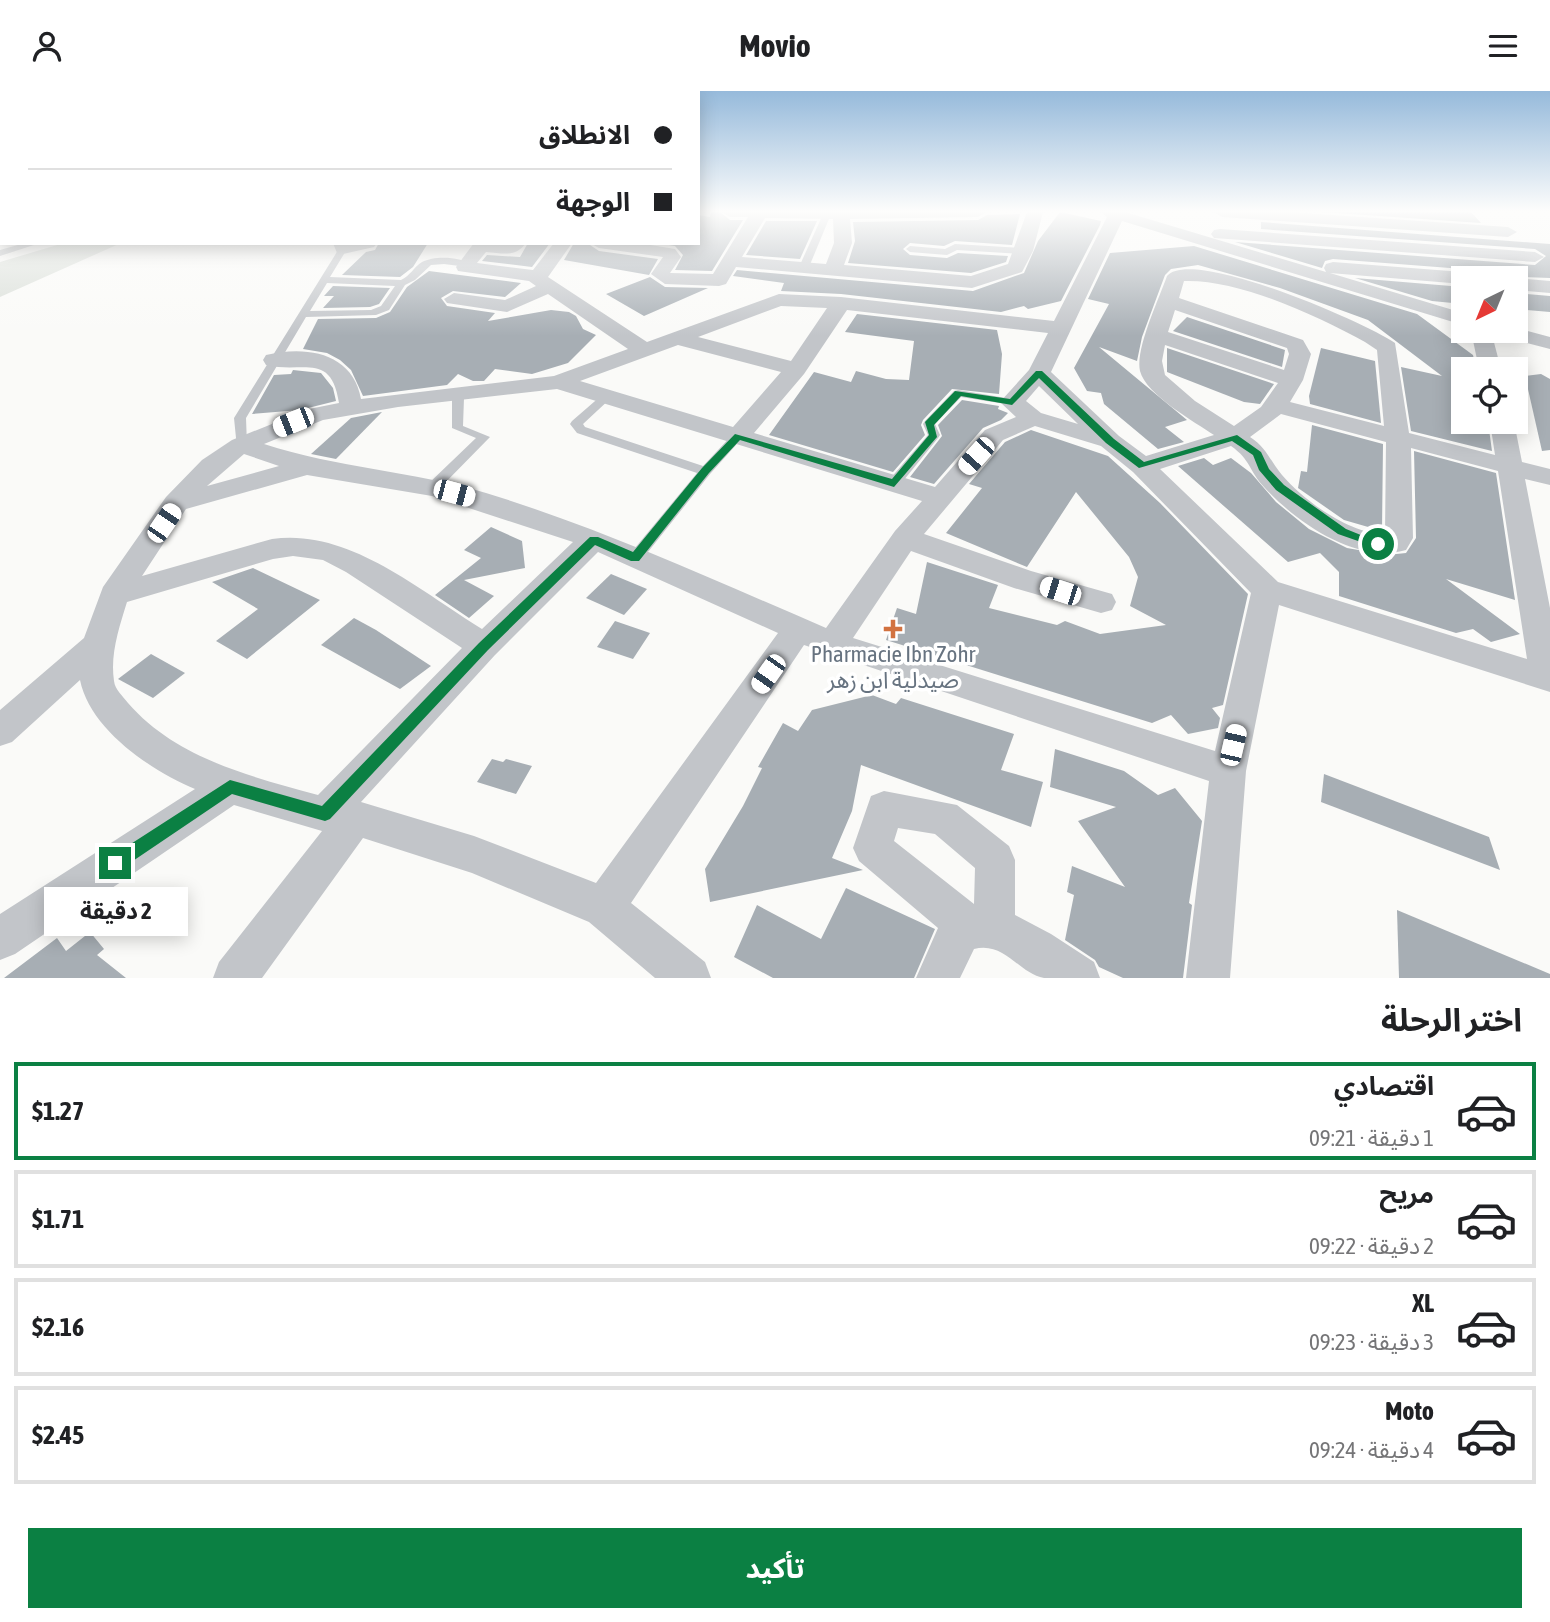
<!DOCTYPE html>
<html lang="ar">
<meta charset="utf-8">
<style>
:root{--surface:#fff;--page:#f6f6f6;--text:#202124;--muted:#757577;--line:#e0e0e0;--accent:#0b8043}
body{margin:0;font-family:"Asap Condensed","Noto Sans Arabic",sans-serif;background:var(--page);color:var(--text);direction:rtl;height:100vh;display:flex;flex-direction:column;font-size:26px;white-space:nowrap}
*{box-sizing:border-box;margin:0}
p{font-size:23px;color:var(--muted)}
.icon{flex:none;width:38px;height:38px;fill:none;stroke:currentColor;stroke-width:2;stroke-linecap:round;stroke-linejoin:round}
.map{position:relative;height:887px;overflow:hidden;direction:ltr}
.side{display:flex;flex-direction:column;background:var(--surface);flex:1}
.side>*{flex:none}
.banner{position:absolute;left:0px;top:0px;width:700px;height:154px;box-shadow:0 4px 18px #0003;direction:rtl;display:grid;align-content:center;height:154px;padding:0 28px;background:var(--surface)}
.needle{width:46px;rotate:223deg}
.controls{position:absolute;left:1451px;top:175px;display:grid;gap:14px}
.controls a{display:grid;place-items:center;width:77px;height:77px;border-radius:0px;background:var(--surface);box-shadow:0 4px 18px #0003;font-size:35px}
.end{position:absolute;width:32px;height:32px;margin:-16px;border:9px solid #0b8043;background:#fff;box-shadow:0 0 0 4px #fff}
.from{border-radius:50%}
.bubble{position:absolute;height:49px;border-radius:0px;background:var(--surface);box-shadow:0 4px 18px #0003;font-size:23px;font-weight:700;line-height:49px;text-align:center;direction:rtl}
.car{position:absolute;width:21px;height:42px;margin:-21px -10px;border-radius:9px;box-shadow:0 0 5px 2px #0007;background:linear-gradient(#fff 24%,#345 0 40%,#fff 0 76%,#345 0 86%,#fff 0)}
.banner b{display:flex;align-items:center;gap:24px;height:66px;font-size:26px}
.banner b+b{border-top:2px solid var(--line)}
.banner i{width:18px;height:18px;background:var(--text)}
ul{padding:0;list-style:none}
li{display:flex;align-items:center;gap:21px;height:98px;margin:0 14px 10px;padding:0 14px;border:4px solid var(--line);border-radius:0px}
li div{flex:1}
li b{display:block;font-size:26px}
li em{font-style:normal;font-weight:700}
li.current{border-color:var(--accent)}
li>.icon{width:63px;height:63px;stroke-width:1.5}
h2{padding:0 28px;font-size:32px;line-height:84px}
.action{display:flex;gap:14px;margin-top:auto;padding:14px 28px}
.action a{flex:1;height:80px;border-radius:0px;background:var(--accent);color:#fff;font-size:28px;font-weight:700;line-height:80px;text-align:center}
header{display:flex;justify-content:space-between;align-items:center;height:91px;padding:0 28px;background:var(--surface);font-size:32px;font-weight:700}
.map>svg:first-child{display:block}
.green{fill:#d9ded8}
.building{fill:#a7aeb4}
.lines{fill:none;stroke-linecap:round;stroke-linejoin:round}
.lane{fill:#c2c5c9;fill-rule:evenodd}
.street{fill:#c2c5c9;fill-rule:evenodd}
.route{fill:#0b8043}
.poi-dot{fill:#d27240;stroke:#fff;stroke-width:2.5}
.labels{text-anchor:middle;stroke-width:7;stroke-linejoin:round;paint-order:stroke}
.poi-label{font-size:23px;fill:#677380;stroke:#fff}
</style>
<header><svg class="icon" aria-label="menu" viewBox="0 0 24 24"><path d="M4 6h16M4 12h16M4 18h16"/></svg>Movio<svg class="icon" aria-label="person" viewBox="0 0 24 24"><circle cx="12" cy="8" r="4"/><path d="M4 21q1-7 8-7t8 7"/></svg></header>
<div class="map">
<svg width="1550" height="887" viewBox="0 0 1550 887">
<rect width="100%" height="100%" fill="#fafaf8"/>
<polygon class="green" points="64,152 121,152 0,206 0,171"/>
<g class="building">
<polygon points="711,121 720,121 730,129 743,129 712,180 675,179 683,164 675,155 656,152 698,152 698,124 710,126"/>
<polygon points="1060,121 1101,130 1100,134 1061,210 1028,218 1024,215 1001,221 841,203 781,200 784,192 733,185 737,179 973,200 1024,182 1038,150"/>
<polygon points="1321,121 1471,121 1481,132"/>
<polygon points="1020,123 1012,154 955,150 944,155 910,152 903,158 910,164 947,167 958,162 1008,165 1006,171 971,182 848,172 855,150 853,131 978,129 987,124"/>
<polygon points="766,130 817,130 800,168 746,164"/>
<polygon points="1261,131 1550,153 1550,187 1472,184 1463,178 1333,168 1325,170 1322,177 1235,151 1535,174 1546,165 1535,158 1261,138"/>
<polygon points="379,152 428,152 413,176 400,186 342,184 366,161 375,159"/>
<polygon points="528,152 550,152 532,176 482,170 487,164 520,166"/>
<polygon points="574,152 587,152 599,160 658,168 649,184 564,169"/>
<polygon points="1194,155 1417,223 1473,264 1476,278 1463,278 1463,331 1488,331 1492,360 1411,340 1401,276 1442,285 1368,229 1280,197 1198,174 1171,178 1165,184 1142,246 1137,270 1099,256 1187,329 1165,336 1184,351 1158,358 1104,313 1101,302 1087,300 1074,277 1109,213 1088,208 1110,162"/>
<polygon points="429,180 521,192 505,206 453,200 441,207 447,215 495,222 488,230 551,219 569,221 576,225 583,238 596,244 568,272 532,283 495,278 484,290 473,290 458,283 447,294 363,305 351,279 340,269 327,262 303,258 318,228 376,227 390,221 407,196"/>
<polygon points="650,186 665,196 708,197 644,225 606,203"/>
<polygon points="1355,187 1463,196 1463,213 1432,210"/>
<polygon points="333,195 390,197 379,213 370,216 323,217 334,205 324,205"/>
<polygon points="1516,202 1550,205 1550,221 1516,218"/>
<polygon points="857,223 997,239 1002,263 999,303 952,298 923,329 921,334 925,344 893,381 769,344 814,281 851,291 856,280 886,288 909,289 914,250 845,241"/>
<polygon points="1187,226 1285,259 1282,276 1173,240"/>
<polygon points="1167,257 1274,293 1260,313 1244,311 1167,281"/>
<polygon points="1321,257 1375,270 1381,332 1310,313 1309,305"/>
<polygon points="293,279 321,282 333,297 336,310 300,319 252,323 274,284 291,283"/>
<polygon points="1541,283 1550,288 1550,359 1542,360 1525,285"/>
<polygon points="962,309 999,315 998,318 1008,322 1001,329 983,337 934,393 910,386 942,345 938,334"/>
<polygon points="382,321 336,368 311,363 351,327"/>
<polygon points="1312,334 1383,353 1382,440 1344,429 1298,397 1301,380 1307,381"/>
<polygon points="1031,339 1108,365 1160,412 1248,503 1223,614 1212,617 1220,627 1218,637 1188,643 1171,624 1152,632 886,549 897,517 916,523 927,471 998,494 989,517 1057,534 1065,530 1100,543 1166,534 1130,515 1138,486 1129,466 1076,401 1027,476 946,442 982,397 969,393 1005,351"/>
<polygon points="1414,360 1496,382 1515,509 1446,488 1520,543 1491,551 1473,538 1456,542 1339,505 1339,481 1320,462 1288,471 1178,375 1204,367 1213,374 1231,367 1251,382 1276,411 1309,438 1347,457 1387,464 1406,462 1416,447"/>
<polygon points="491,436 522,450 525,477 464,489 494,505 469,527 435,504 481,467 464,459"/>
<polygon points="253,477 320,509 247,568 216,550 258,518 212,491"/>
<polygon points="611,483 647,498 624,524 586,507"/>
<polygon points="354,527 376,539 431,575 400,598 321,554"/>
<polygon points="615,530 650,542 633,568 597,556"/>
<polygon points="151,563 185,582 153,607 118,588"/>
<polygon points="872,604 896,613 901,607 1014,643 1001,679 1043,691 1031,736 861,674 852,720 832,767 863,779 710,811 705,778 743,715 762,677 758,676 783,632 798,640 812,619"/>
<polygon points="1055,658 1124,680 1158,704 1175,697 1202,730 1189,812 1192,814 1183,887 1123,887 1099,876 1095,869 1065,849 1074,804 1067,801 1072,775 1125,796 1078,730 1116,716 1050,696"/>
<polygon points="492,668 503,671 506,668 532,675 516,703 477,691"/>
<polygon points="1324,683 1489,746 1500,779 1321,711"/>
<polygon points="846,797 935,838 914,887 773,887 734,866 757,814 821,848"/>
<polygon points="1397,819 1550,883 1550,887 1399,887"/>
<polygon points="90,841 104,858 97,864 126,887 4,887 57,847 66,860"/>
</g>
<g class="lines">
<g class="lane">
<polygon points="824,121 831,123 809,176 801,178 799,176"/>
<rect x="0" y="128" width="2" height="6"/>
<polygon points="25,152 40,152 0,165 0,159"/>
<polygon points="955,153 1024,157 1028,160 1024,163 957,159 947,164 910,161 906,158 910,155 945,158"/>
<path d="M340 156 347 158 330 186 401 189C410 185 414 176 422 171 435 164 460 166 472 173L467 176 444 173 431 174 415 189 405 194 389 219 376 224 306 226 246 327 247 354 241 358 237 357 234 327ZM327 192 395 195 381 215 371 219 310 220Z"/>
<polygon points="458,299 462,300 464,307 463,335 490,346 437,400 427,400 425,397 427,394 476,347 452,337 452,302"/>
<polygon points="958,299 1012,308 1018,311 1012,314 961,306 935,333 940,344 938,347 899,395 889,395 887,392 889,389 928,344 923,333 925,330 954,300"/>
<polygon points="606,303 612,306 583,333 585,336 703,375 734,342 738,341 744,345 710,383 640,471 635,472 628,467 630,463 697,382 577,342 570,333 572,330 602,304"/>
</g>
<g class="street">
<path d="M722 121H986L978 126 850 128 852 152 844 174 971 185 1008 173 1027 121H1043L1033 160 1022 181 972 197 736 176 726 193 719 195 665 193 651 183 663 166 599 157 590 152H638L675 158 681 166 670 182 713 183 748 126H730ZM765 127 833 128 834 152 826 173 742 166Z"/>
<path d="M1101 121H1125L1326 181 1324 177 1326 173 1333 171 1463 181 1472 187H1463V193L1330 182 1463 222V234L1122 130 1051 281 1119 345 1146 365 1214 344C1195 331 1146 304 1140 280 1135 258 1159 208 1167 185 1191 155 1366 232 1395 252L1409 342 1495 364 1490 331H1514L1522 371 1550 378V394L1525 388 1550 517V601L1279 514 1246 680 1230 887H1186L1209 690 804 554 631 812 705 871 711 887H655L589 831 472 782 363 747 262 887H213L219 871 322 740 234 714 15 863 0 869V823L195 698C152 680 90 639 80 589L12 651 0 655V619L84 547 103 496 166 406 202 369 232 349 309 318 339 312C331 260 303 283 266 274L263 269 266 264C307 254 353 262 361 308L554 285 628 258 548 203 507 221 447 212 444 208 454 202 505 209 536 195 529 190 458 180 456 176 474 152H526C515 167 503 162 486 161L477 172 533 179 554 152H572L548 186 647 251 779 203 841 206 1054 230 1107 126ZM1184 190C1239 188 1317 225 1365 251L1377 259 1384 335 1290 311 1303 289 1311 263 1303 249 1179 207ZM781 215 827 217 791 270 698 246ZM847 219 1048 242 1029 279 1000 311 1016 326 985 339 935 396 754 342 804 283ZM1175 219 1287 257 1289 263 1284 279 1168 241ZM678 254 781 281 733 336 580 290ZM1165 254 1278 292 1261 316 1234 335 1195 310 1165 284 1162 270ZM1039 295 1078 333 1041 322 1026 310ZM557 298 922 410 895 440 826 537C714 489 603 438 486 402 413 380 337 377 264 353L323 329 398 316ZM1281 323 1386 351 1385 443C1350 443 1304 410 1282 384 1270 370 1267 357 1250 346ZM1035 335 1101 355 1133 381 1251 502 1215 660 853 547 911 460 1014 497 1101 522 1112 519 1116 511 1112 503 1031 480 924 443 1003 349ZM1231 355C1251 369 1249 380 1264 396 1297 432 1356 473 1406 459L1413 447 1411 357 1498 380 1527 568 1278 491 1160 378ZM244 363 279 375 207 395ZM307 384 432 405 573 451 482 538C419 499 348 437 272 448L142 485 186 418ZM598 461 778 542 596 792 474 745 361 711 495 564ZM293 465 323 469 346 481 462 557 318 704C250 685 177 668 128 612 123 605 115 599 114 590 110 563 119 537 127 511L273 468Z"/>
<polygon points="1214,121 1288,121 1508,136 1517,141 1508,146 1222,126"/>
<polygon points="1220,138 1535,161 1544,166 1535,171 1214,147 1211,143 1214,139"/>
<polygon points="333,152 377,152 374,156 343,163 337,162"/>
<polygon points="1516,187 1550,190 1550,202 1516,199"/>
<polygon points="1516,237 1550,246 1550,258 1497,244 1494,240 1516,240"/>
<polygon points="1471,240 1491,240 1501,278 1479,278"/>
<path d="M884 700 957 714 1009 755 1015 769V824L1051 843 1094 871 1100 887C1082 887 1062 887 1044 887 1019 883 1005 850 974 858L960 887H916L938 837 859 770 853 757 871 705ZM898 737 935 743 975 777 974 813 894 750Z"/>
</g>
</g>
<linearGradient id="sky" x2="0" y2="1"><stop stop-color="#96badb"/><stop offset="0.49" stop-color="#fdfdfc"/><stop offset="1" stop-color="#fdfdfc" stop-opacity="0"/></linearGradient>
<rect width="1550" height="245" fill="url(#sky)"/>
<polygon class="route" points="1036,280 1042,280 1114,348 1144,371 1237,344 1261,361 1269,378 1284,394 1346,438 1383,453 1378,457 1338,443 1276,399 1259,379 1253,364 1232,350 1139,377 1106,352 1039,287 1012,314 961,305 934,334 937,346 894,396 740,349 709,382 639,470 631,470 595,454 488,559 330,728 325,730 232,703 121,778 109,778 109,767 230,689 322,715 479,552 590,446 598,446 633,461 702,377 735,343 892,388 929,344 925,331 955,300 1010,308"/>
<path class="poi-dot" d="M889.5 527.5h7v7h7v7h-7v7h-7v-7h-7v-7h7z"/>
<g class="labels">
<g class="poi-label">
<text x="893" y="571">Pharmacie Ibn Zohr<tspan x="893" dy="26">صيدلية ابن زهر</tspan></text>
</g>
</g>
</svg>
<div class="controls">
<a><svg class="needle" viewBox="-14 -14 28 28"><path d="M0-13l5 13h-10z" fill="#e53935"/><path d="M0 13l5-13h-10z" fill="#757577"/></svg></a>
<a><svg class="icon" aria-label="locate" viewBox="0 0 24 24"><circle cx="12" cy="12" r="6"/><path d="M12 2v4M12 18v4M2 12h4M18 12h4"/></svg></a>
</div>
<i class="end from" style="left:1378px;top:453px"></i>
<i class="end" style="left:115px;top:772px"></i>
<div class="bubble" style="left:44px;top:796px;width:144px">2 دقيقة</div>
<i class="car" style="left:293px;top:331px;rotate:248deg"></i>
<i class="car" style="left:976px;top:365px;rotate:222deg"></i>
<i class="car" style="left:454px;top:402px;rotate:105deg"></i>
<i class="car" style="left:164px;top:432px;rotate:34deg"></i>
<i class="car" style="left:1060px;top:500px;rotate:288deg"></i>
<i class="car" style="left:768px;top:583px;rotate:215deg"></i>
<i class="car" style="left:1233px;top:654px;rotate:13deg"></i>
<div class="banner">
<b><i class="from"></i>الانطلاق</b>
<b><i></i>الوجهة</b>
</div>
</div>
<section class="side">
<h2>اختر الرحلة</h2>
<ul>
<li class="current"><svg class="icon" aria-label="car" viewBox="0 0 24 24"><path d="M5 17H2v-5l4-1 3-4h7l3 4 3 1v5h-3M9 17h6M6 11h13"/><circle cx="7" cy="17" r="2"/><circle cx="17" cy="17" r="2"/></svg><div><b>اقتصادي</b><p>1 دقيقة · 09:21</p></div><em>$1.27</em></li>
<li><svg class="icon" aria-label="car" viewBox="0 0 24 24"><path d="M5 17H2v-5l4-1 3-4h7l3 4 3 1v5h-3M9 17h6M6 11h13"/><circle cx="7" cy="17" r="2"/><circle cx="17" cy="17" r="2"/></svg><div><b>مريح</b><p>2 دقيقة · 09:22</p></div><em>$1.71</em></li>
<li><svg class="icon" aria-label="car" viewBox="0 0 24 24"><path d="M5 17H2v-5l4-1 3-4h7l3 4 3 1v5h-3M9 17h6M6 11h13"/><circle cx="7" cy="17" r="2"/><circle cx="17" cy="17" r="2"/></svg><div><b>XL</b><p>3 دقيقة · 09:23</p></div><em>$2.16</em></li>
<li><svg class="icon" aria-label="car" viewBox="0 0 24 24"><path d="M5 17H2v-5l4-1 3-4h7l3 4 3 1v5h-3M9 17h6M6 11h13"/><circle cx="7" cy="17" r="2"/><circle cx="17" cy="17" r="2"/></svg><div><b>Moto</b><p>4 دقيقة · 09:24</p></div><em>$2.45</em></li>
</ul>
<div class="action"><a>تأكيد</a></div>
</section>
